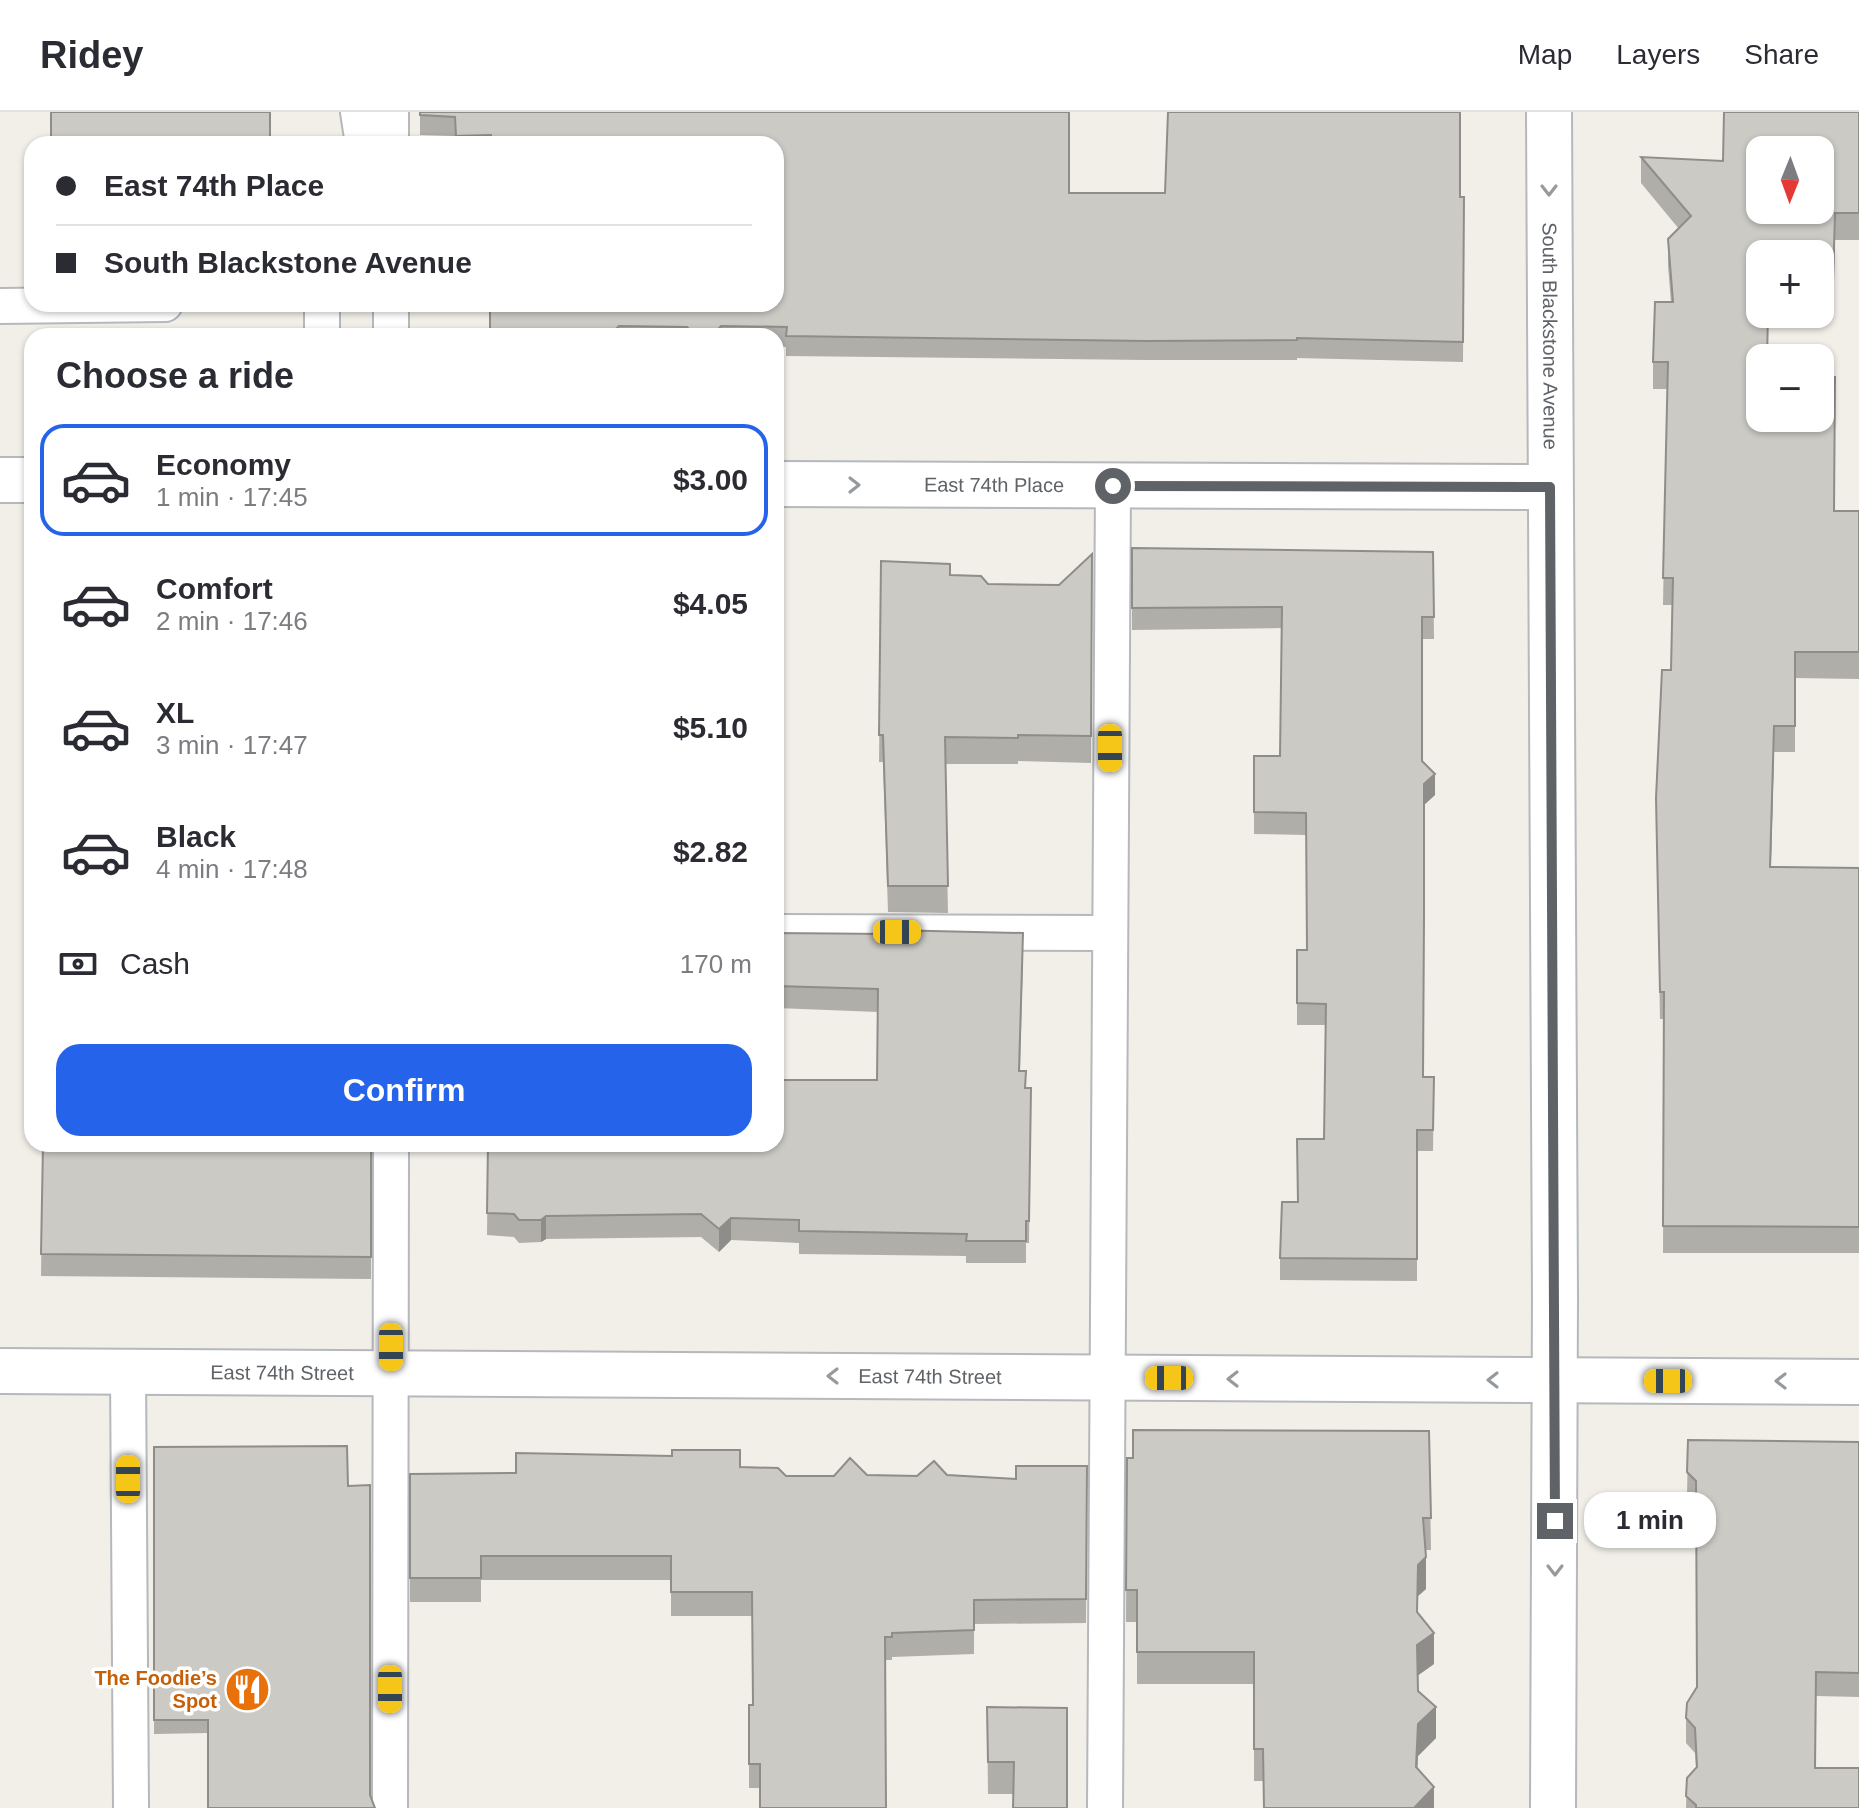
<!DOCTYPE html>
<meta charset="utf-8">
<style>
:root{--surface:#fff;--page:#f7f7f7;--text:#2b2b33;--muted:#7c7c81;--line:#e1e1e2;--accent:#2563eb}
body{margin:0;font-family:Helvetica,sans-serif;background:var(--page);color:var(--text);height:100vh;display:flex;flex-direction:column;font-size:30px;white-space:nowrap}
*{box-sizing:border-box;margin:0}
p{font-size:26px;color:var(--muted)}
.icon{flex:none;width:44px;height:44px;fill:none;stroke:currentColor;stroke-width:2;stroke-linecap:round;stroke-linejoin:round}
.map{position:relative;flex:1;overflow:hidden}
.drawer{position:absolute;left:24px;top:216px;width:760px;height:824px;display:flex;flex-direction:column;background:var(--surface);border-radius:24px;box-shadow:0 2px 6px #0004}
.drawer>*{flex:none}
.banner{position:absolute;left:24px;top:24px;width:760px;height:176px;border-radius:24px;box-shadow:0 2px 6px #0004;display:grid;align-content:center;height:176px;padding:0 32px;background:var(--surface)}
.needle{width:52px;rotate:181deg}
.controls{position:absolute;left:1746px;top:24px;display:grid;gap:16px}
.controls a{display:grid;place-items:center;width:88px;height:88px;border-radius:16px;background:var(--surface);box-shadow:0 2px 6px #0004;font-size:40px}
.end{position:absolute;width:36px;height:36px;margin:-18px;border:10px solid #5f6368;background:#fff;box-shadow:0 0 0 4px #fff}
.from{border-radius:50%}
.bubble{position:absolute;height:56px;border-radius:24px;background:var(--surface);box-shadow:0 2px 6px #0004;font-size:26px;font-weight:600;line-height:56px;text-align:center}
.car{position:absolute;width:24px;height:48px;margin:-24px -12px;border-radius:10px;box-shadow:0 0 6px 2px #0007;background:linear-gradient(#f5c518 24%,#345 0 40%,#f5c518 0 76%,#345 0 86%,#f5c518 0)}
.banner b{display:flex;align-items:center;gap:28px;height:76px;font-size:30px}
.banner b+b{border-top:2px solid var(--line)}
.banner i{width:20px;height:20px;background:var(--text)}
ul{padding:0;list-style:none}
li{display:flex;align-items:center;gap:24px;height:112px;margin:0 16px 12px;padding:0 16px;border:4px solid transparent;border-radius:24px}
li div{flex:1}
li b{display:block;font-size:30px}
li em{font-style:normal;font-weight:600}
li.current{border-color:var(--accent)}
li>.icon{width:72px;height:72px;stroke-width:1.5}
h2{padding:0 32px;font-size:36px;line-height:96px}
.pay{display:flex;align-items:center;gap:20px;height:88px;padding:0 32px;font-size:30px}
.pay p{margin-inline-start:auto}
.cta{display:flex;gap:16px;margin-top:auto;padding:16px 32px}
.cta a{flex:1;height:92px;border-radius:24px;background:var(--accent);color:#fff;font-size:32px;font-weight:600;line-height:92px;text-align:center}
header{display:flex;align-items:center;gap:48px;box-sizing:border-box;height:112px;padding:0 40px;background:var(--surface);border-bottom:2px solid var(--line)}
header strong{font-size:38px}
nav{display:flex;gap:44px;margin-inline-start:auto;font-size:28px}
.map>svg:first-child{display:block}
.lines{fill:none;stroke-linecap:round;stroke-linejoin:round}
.service-casing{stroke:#b5b8bc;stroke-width:38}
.minor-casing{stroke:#b5b8bc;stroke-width:48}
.service{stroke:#fff;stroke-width:34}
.minor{stroke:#fff;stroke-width:44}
.wall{fill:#afaea9}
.shaded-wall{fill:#8f8d8a}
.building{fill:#cccac5;stroke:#8f8d8a;stroke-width:2;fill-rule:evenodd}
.oneway{stroke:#979a9d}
.route{stroke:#5f6368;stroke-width:10}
.labels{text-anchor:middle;stroke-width:7;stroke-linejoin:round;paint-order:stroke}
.street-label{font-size:20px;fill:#5f6368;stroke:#fff}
.food-label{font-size:20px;font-weight:bold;fill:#c56008;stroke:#fff;text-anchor:end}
</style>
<header>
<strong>Ridey</strong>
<nav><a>Map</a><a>Layers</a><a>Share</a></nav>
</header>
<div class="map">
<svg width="1859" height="1696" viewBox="0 0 1859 1696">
<rect width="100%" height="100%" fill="#f1efe8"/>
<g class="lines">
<defs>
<g id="service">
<polyline points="358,0 363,32"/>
<polyline points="391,32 391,0"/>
<polyline points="322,192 322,224"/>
<polyline points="0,194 165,192"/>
<polyline points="391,224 391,192"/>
<polyline points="776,820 1108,821"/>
<polyline points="128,1260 131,1696"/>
<polyline points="390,1696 391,1032"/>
<polyline points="1105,1696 1113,374"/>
</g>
<g id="minor">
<path id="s1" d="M1549 0 1555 1187 1553 1696"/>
<polyline points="0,368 32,368"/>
<path id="s2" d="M776 372 1550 375"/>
<path id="s3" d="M0 1259 1859 1270"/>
</g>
</defs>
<use href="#service" class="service-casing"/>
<use href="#minor" class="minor-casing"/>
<use href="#service" class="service"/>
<use href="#minor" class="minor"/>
</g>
<g class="wall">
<polygon points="420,0 1069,0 1069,81 1165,81 1168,0 1460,0 1460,85 1464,85 1463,250 1297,246 1297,248 1147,248 786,244 786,235 776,235 776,224 490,224 490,192 776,192 776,32 455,32 455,24 420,23"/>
<polygon points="1859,0 1859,128 1835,128 1833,198 1820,198 1820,142 1760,142 1760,306 1834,399 1859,399 1859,567 1795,566 1795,640 1774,640 1771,755 1859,756 1859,1141 1663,1141 1664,907 1660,907 1656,686 1671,558 1672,493 1663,493 1667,277 1653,277 1653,250 1671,190 1668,154 1668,127 1679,117 1641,71 1641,45 1723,49"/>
<polygon points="1132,436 1433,440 1434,527 1422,527 1422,649 1435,683 1424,693 1423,965 1434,965 1433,1039 1417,1039 1417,1169 1280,1168 1280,1146 1298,1090 1324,1027 1326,913 1297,913 1297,838 1307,838 1306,723 1254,722 1254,644 1280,644 1282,516 1132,518"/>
<polygon points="1092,442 1091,651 1018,649 1018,652 945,652 948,801 888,800 883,650 879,650 881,449 988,472 1059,473"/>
<polygon points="776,821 1023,844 1020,959 1026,976 1031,976 1029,1131 1026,1131 1026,1151 966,1151 966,1144 799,1142 799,1131 731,1128 719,1140 701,1125 546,1127 541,1130 519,1131 514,1125 487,1123 488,1032 877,968 878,900 776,896"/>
<polygon points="43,1032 371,1032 371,1167 41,1164"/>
<polygon points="1429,1319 1431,1438 1425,1438 1426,1477 1418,1484 1417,1501 1434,1552 1417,1564 1418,1579 1436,1626 1418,1644 1417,1656 1434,1696 1263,1669 1254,1669 1254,1572 1137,1572 1137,1510 1126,1510 1127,1346"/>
<polygon points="1688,1328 1859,1330 1859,1585 1816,1584 1815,1656 1859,1696 1686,1696 1687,1666 1696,1656 1695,1641 1686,1631 1686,1606 1697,1575 1696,1394 1687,1385"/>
<polygon points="347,1334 208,1621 154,1622 154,1335"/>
<polygon points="1087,1354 1086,1511 974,1512 974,1542 892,1545 892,1548 885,1548 760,1676 749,1676 749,1593 753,1593 752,1504 671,1504 671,1468 481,1468 481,1490 410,1490 410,1362 516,1361 740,1355 786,1364 947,1363 1016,1367"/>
<polygon points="987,1595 1067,1596 1013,1682 988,1682"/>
</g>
<g class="shaded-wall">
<polygon points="619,214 619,224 612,224 612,221"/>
<polygon points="721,214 721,224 715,224 715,221"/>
<polygon points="1774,614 1774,640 1770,782 1770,755"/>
<polygon points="1435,662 1435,683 1424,693 1424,672"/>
<polygon points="546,1104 546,1127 541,1130 541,1108"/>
<polygon points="731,1106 731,1128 719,1140 719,1117"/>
<polygon points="1426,1445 1426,1477 1418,1484 1418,1453"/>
<polygon points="1434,1521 1434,1552 1417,1564 1417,1533"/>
<polygon points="1436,1595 1436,1626 1418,1644 1416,1687 1418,1612"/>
<polygon points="1434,1675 1434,1696 1414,1696"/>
</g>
<g class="building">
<rect x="51" y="0" width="219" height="32"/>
<polygon points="420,0 1069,0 1069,81 1165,81 1168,0 1460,0 1460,85 1464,85 1463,230 1297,226 1297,228 1147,229 786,224 787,215 721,214 715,221 693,221 687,215 619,214 612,221 554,220 554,224 490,224 490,192 776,192 776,32 491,32 491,23 456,24 455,5 420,3"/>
<path d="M1724 0H1859V101H1835L1833 171H1820V142H1760V202H1768L1767 246H1760V306H1820V265H1835L1834 399H1859V540H1795V614H1774L1770 755 1859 756V1115L1663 1114 1664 880H1660L1656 686 1662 558H1671L1673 466H1663L1668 250H1653L1655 190H1673L1668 127 1691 104 1641 45 1723 49ZM1760 38H1820V98H1760Z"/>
<polygon points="1132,436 1433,440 1434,505 1422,505 1422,649 1435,662 1424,672 1424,805 1423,965 1434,965 1433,1018 1417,1018 1417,1147 1280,1146 1282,1090 1298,1090 1297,1027 1324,1027 1326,892 1297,891 1297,838 1307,838 1306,701 1254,700 1254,644 1280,644 1282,495 1132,496"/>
<polygon points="1092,442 1091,624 1018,623 1018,626 945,625 948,774 888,774 883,623 879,623 881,449 950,452 950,463 981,464 988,472 1059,473"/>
<polygon points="889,818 1023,821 1019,959 1026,959 1025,976 1031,976 1029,1109 1026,1109 1026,1129 966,1129 967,1122 799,1119 799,1108 731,1106 719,1117 701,1102 546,1104 541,1108 519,1108 514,1102 487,1101 488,1032 776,1032 776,968 877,968 878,877 776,874 776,821 889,822"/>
<polygon points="43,1032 371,1032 371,1145 41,1142"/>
<polygon points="1133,1318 1429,1319 1431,1406 1423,1406 1426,1445 1418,1453 1417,1500 1434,1521 1417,1533 1418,1579 1436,1595 1418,1612 1416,1655 1434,1675 1414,1696 1264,1696 1263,1637 1254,1637 1254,1540 1137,1540 1137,1478 1126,1478 1127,1346 1133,1346"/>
<polygon points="1688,1328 1859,1330 1859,1561 1816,1560 1815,1656 1859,1656 1859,1696 1696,1696 1696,1693 1686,1684 1687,1666 1697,1655 1695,1616 1686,1606 1687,1591 1697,1575 1696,1369 1687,1360"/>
<polygon points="347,1334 348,1374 370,1373 370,1683 375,1696 208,1696 208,1608 154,1608 154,1335"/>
<polygon points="672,1338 740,1338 740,1355 778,1356 786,1364 834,1364 850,1346 867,1363 917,1364 934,1349 947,1363 1016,1367 1016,1354 1087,1354 1086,1487 974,1488 974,1518 892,1521 892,1525 885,1525 886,1696 760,1696 760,1652 749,1652 749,1593 753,1593 752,1480 671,1480 671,1444 481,1444 481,1466 410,1466 410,1362 516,1361 516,1341 672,1344"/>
<polygon points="987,1595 1067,1596 1067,1696 1013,1696 1014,1650 988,1650"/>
</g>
<defs><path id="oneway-chevron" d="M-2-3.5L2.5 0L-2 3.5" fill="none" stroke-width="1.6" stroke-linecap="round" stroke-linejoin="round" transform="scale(2)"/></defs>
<g class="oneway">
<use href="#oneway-chevron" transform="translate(1549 78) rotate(90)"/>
<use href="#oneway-chevron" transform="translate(854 373)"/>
<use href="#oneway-chevron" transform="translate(833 1264) rotate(-180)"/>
<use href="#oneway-chevron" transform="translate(1233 1267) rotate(-180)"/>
<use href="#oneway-chevron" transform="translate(1493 1268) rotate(-180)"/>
<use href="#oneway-chevron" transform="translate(1781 1269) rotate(-180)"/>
<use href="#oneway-chevron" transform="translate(1555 1458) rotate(90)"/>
</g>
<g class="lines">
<polyline class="route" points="1113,374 1550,375 1555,1409"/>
</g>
<defs>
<symbol id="restaurant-disc" viewBox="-11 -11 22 22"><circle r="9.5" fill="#e8710a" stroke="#fff"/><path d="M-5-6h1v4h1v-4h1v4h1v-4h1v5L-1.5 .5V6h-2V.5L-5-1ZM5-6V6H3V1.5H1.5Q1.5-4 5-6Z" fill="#fff"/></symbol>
</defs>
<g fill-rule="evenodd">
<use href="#restaurant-disc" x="222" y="1552" width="51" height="51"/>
</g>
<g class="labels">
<g class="street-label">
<text dy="7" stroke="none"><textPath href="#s1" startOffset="224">South Blackstone Avenue</textPath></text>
<text dy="7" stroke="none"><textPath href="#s2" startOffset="218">East 74th Place</textPath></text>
<text dy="7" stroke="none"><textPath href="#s3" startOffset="282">East 74th Street</textPath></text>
<text dy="7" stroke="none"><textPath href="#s3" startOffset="930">East 74th Street</textPath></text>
</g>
<g class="food-label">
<text x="217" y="1573">The Foodie’s<tspan x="217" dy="23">Spot</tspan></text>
</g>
</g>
</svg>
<div class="controls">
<a><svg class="needle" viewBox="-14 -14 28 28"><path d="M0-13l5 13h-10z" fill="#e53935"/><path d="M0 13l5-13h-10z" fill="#7c7c81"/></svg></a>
<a>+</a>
<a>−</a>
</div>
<i class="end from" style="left:1113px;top:374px"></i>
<i class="end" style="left:1555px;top:1409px"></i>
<div class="bubble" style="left:1584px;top:1380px;width:132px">1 min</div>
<i class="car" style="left:1110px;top:636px;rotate:180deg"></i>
<i class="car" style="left:897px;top:820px;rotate:90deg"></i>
<i class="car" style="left:391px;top:1235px;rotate:180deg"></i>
<i class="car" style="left:1169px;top:1266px;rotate:270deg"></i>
<i class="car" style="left:1668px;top:1269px;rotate:270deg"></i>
<i class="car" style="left:128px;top:1367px;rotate:0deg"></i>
<i class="car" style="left:390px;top:1577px;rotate:180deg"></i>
<div class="banner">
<b><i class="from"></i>East 74th Place</b>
<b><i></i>South Blackstone Avenue</b>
</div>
<section class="drawer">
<h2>Choose a ride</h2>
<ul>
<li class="current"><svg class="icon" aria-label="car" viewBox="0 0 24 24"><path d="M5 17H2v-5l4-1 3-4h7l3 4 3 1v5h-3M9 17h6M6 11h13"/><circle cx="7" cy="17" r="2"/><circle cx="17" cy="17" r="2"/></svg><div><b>Economy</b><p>1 min · 17:45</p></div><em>$3.00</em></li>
<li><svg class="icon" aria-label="car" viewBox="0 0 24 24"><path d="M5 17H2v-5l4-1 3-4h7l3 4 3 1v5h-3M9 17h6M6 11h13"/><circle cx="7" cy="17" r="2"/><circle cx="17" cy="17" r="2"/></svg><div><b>Comfort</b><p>2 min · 17:46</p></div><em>$4.05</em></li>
<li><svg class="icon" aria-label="car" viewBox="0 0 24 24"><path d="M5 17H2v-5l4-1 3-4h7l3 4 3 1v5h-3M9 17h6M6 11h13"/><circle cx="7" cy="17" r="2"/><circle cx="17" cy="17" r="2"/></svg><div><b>XL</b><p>3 min · 17:47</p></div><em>$5.10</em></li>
<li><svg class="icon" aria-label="car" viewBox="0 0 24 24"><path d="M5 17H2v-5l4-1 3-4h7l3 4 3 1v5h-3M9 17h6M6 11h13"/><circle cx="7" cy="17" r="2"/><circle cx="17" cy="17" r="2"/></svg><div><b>Black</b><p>4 min · 17:48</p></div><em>$2.82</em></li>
</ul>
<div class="pay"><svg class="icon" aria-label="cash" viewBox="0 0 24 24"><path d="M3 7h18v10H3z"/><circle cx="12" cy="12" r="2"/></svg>Cash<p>170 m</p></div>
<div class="cta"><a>Confirm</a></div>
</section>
</div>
